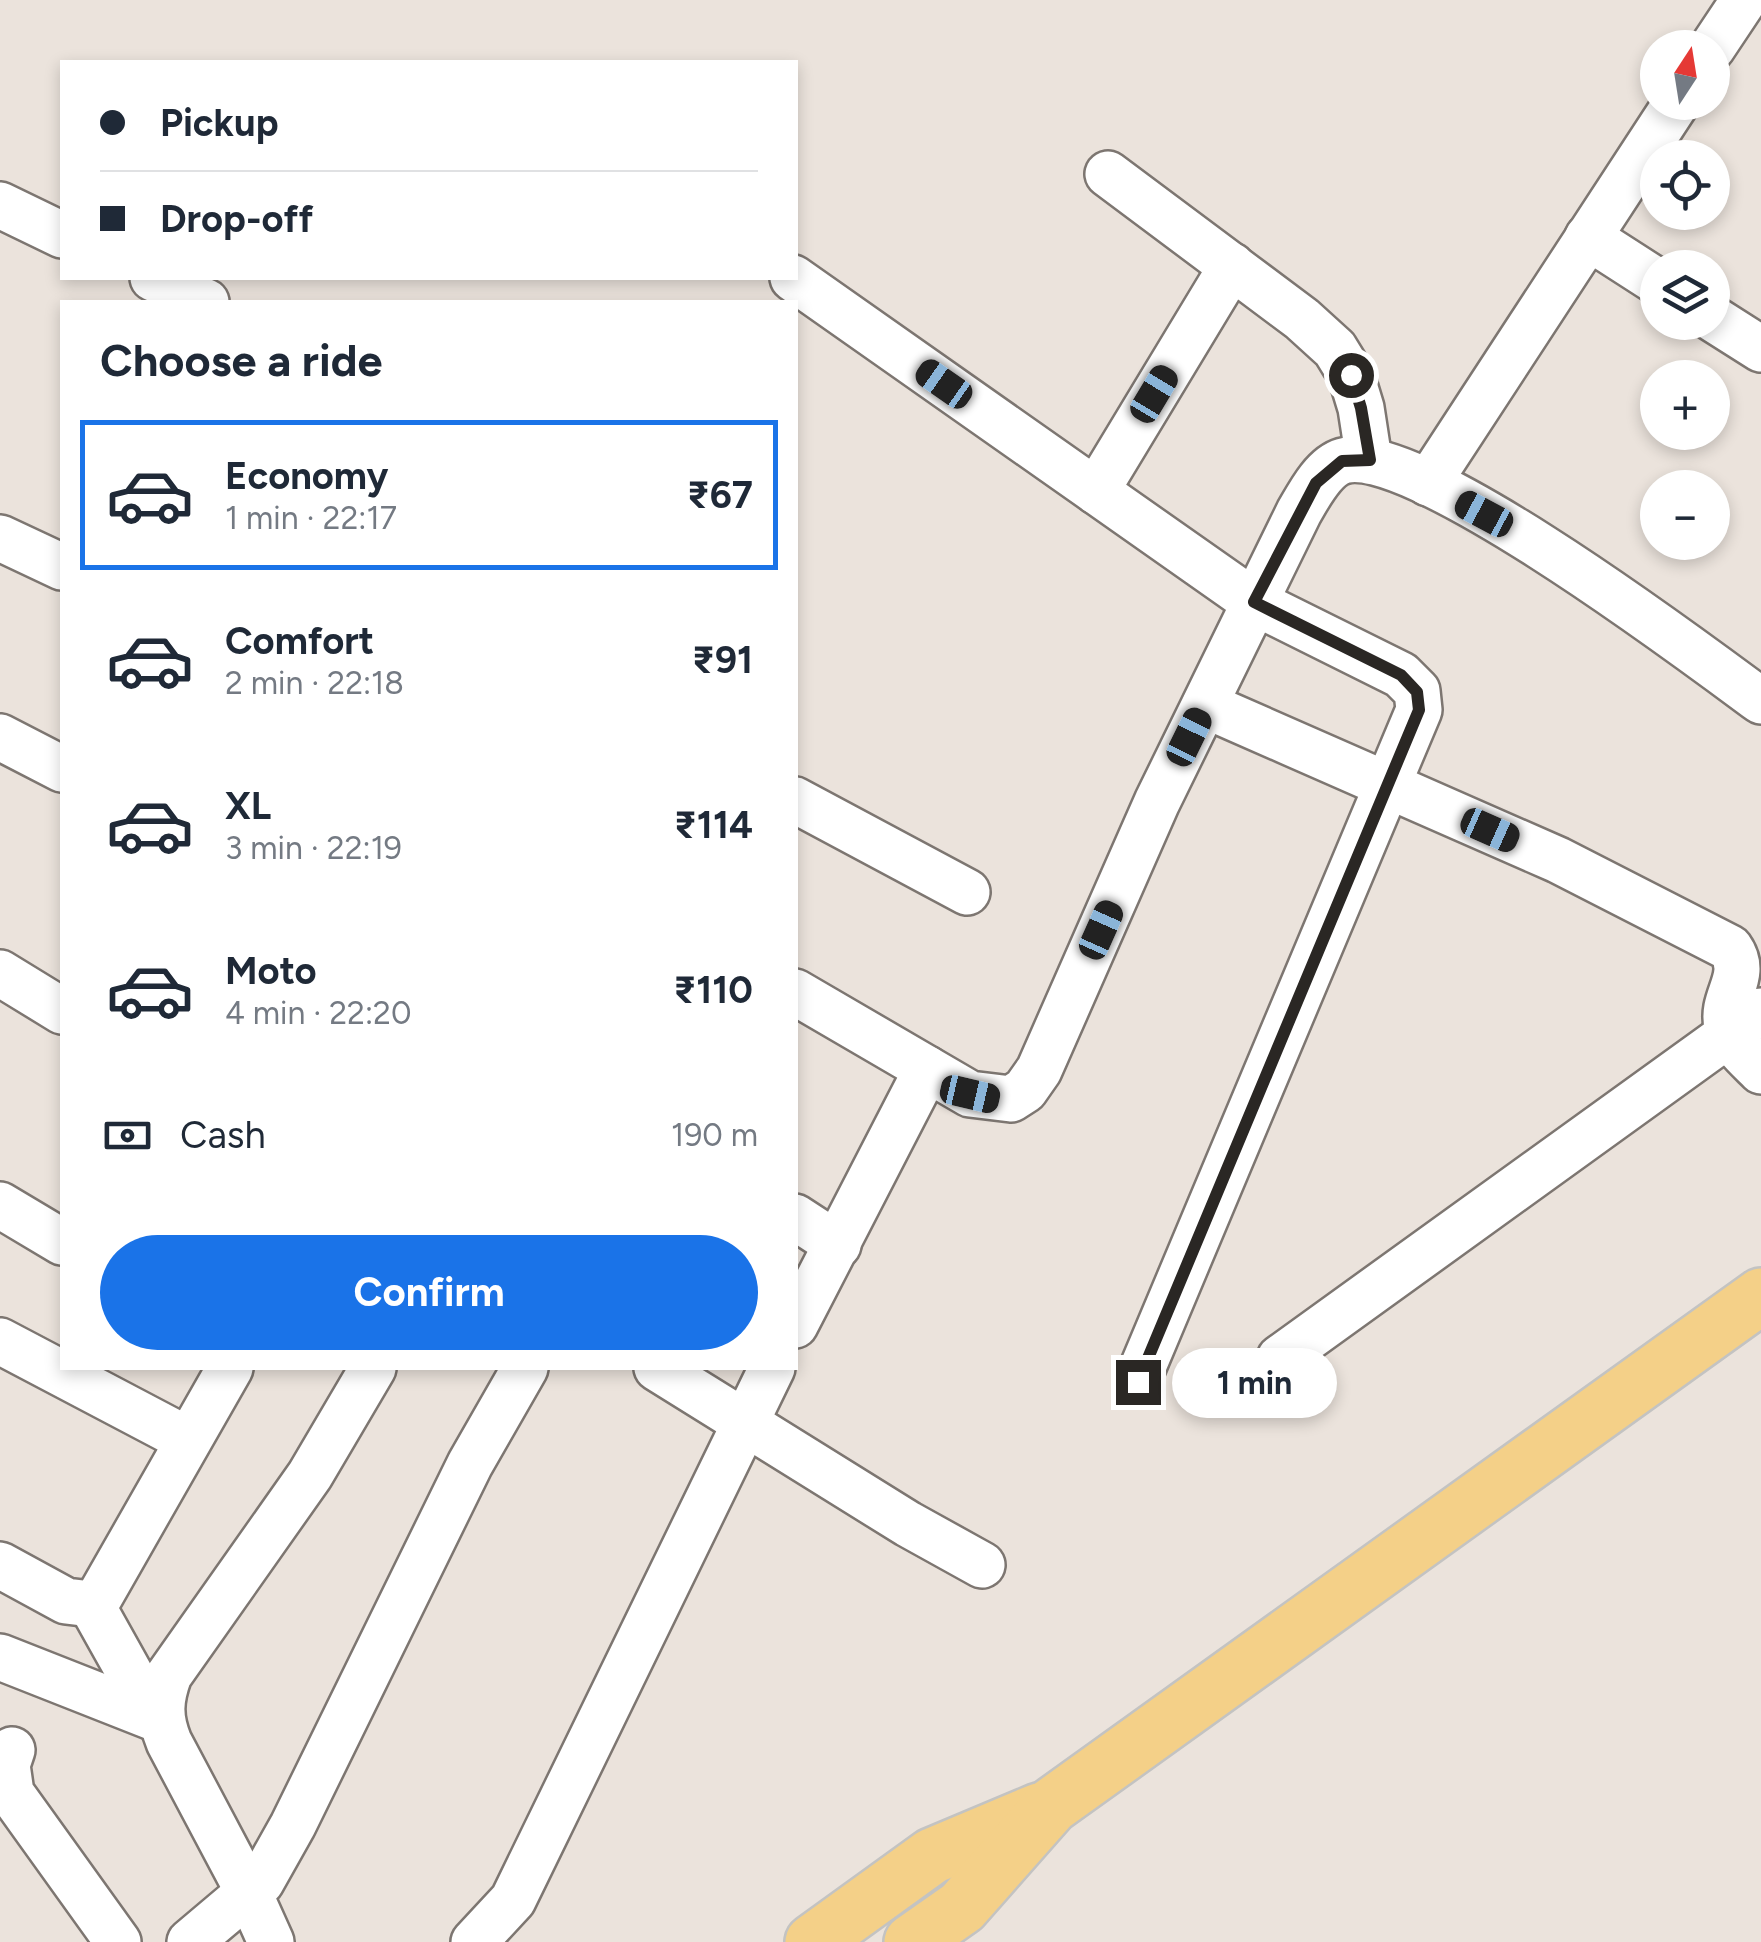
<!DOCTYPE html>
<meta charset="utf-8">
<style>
:root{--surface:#fff;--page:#f2f2f3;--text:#1f2937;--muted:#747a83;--line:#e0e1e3;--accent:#1a73e8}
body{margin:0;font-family:Figtree,sans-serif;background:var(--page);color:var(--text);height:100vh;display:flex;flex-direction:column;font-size:38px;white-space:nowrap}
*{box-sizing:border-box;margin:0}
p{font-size:32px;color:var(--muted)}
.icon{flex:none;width:55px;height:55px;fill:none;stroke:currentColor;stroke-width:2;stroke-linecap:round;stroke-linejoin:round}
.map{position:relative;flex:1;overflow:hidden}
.details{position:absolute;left:60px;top:300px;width:738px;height:1070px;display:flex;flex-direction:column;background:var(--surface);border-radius:0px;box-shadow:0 5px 15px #0003}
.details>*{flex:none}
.top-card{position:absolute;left:60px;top:60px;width:738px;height:220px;border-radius:0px;box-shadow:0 5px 15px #0003;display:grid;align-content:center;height:220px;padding:0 40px;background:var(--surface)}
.needle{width:65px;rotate:12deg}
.tools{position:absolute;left:1640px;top:30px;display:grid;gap:20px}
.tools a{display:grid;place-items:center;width:90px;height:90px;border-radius:50%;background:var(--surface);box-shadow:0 5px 15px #0003;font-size:50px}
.end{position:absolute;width:45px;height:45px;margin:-22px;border:12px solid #2a2724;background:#fff;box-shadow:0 0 0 5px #fff}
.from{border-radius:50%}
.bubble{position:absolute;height:70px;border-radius:35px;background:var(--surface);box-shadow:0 5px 15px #0003;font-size:32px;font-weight:700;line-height:70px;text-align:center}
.car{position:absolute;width:30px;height:60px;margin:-30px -15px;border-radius:12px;box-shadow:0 0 8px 2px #0007;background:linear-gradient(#222 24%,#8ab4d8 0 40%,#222 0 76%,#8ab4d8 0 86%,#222 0)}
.top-card b{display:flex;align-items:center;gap:35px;height:95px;font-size:38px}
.top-card b+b{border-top:2px solid var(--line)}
.top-card i{width:25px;height:25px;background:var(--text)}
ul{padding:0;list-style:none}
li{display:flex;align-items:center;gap:30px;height:150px;margin:0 20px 15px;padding:0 20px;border:5px solid transparent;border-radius:0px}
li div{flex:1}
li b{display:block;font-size:38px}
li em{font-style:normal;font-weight:700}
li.on{border-color:var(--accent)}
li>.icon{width:90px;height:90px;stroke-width:1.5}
h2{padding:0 40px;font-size:45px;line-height:120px}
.pay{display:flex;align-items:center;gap:25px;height:110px;padding:0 40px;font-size:38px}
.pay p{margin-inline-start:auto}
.cta{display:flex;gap:20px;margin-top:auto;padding:20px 40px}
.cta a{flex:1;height:115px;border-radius:60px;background:var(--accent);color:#fff;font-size:40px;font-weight:700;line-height:115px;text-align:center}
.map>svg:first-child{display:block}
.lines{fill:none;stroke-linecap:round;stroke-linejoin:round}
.minor-casing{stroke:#7d7671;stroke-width:50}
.trunk-casing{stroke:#c3c3c2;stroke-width:60}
.minor{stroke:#fff;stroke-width:45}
.trunk{stroke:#f4d088;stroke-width:55}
.route{stroke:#2a2724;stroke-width:12}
</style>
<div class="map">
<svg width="1761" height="1942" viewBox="0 0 1761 1942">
<rect width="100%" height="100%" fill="#ebe3dc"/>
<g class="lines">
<defs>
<g id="minor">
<polyline points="1712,48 1744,0"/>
<polyline points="1108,174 1302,319 1335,349 1351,375 1361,408 1369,460"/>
<polyline points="0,205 62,235"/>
<polyline points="1588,237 1658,282"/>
<polyline points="153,278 206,302"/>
<polyline points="793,278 1254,602 1401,675 1417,691 1419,710 1137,1381"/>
<polyline points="1712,318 1761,349"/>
<polyline points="1428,483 1677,102"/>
<polyline points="1096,491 1232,266"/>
<polyline points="0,538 62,567"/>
<path d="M1205 705 1558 860 1730 948C1750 976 1720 997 1727 1026 1731 1044 1748 1058 1761 1071"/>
<polyline points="0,737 62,769"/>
<polyline points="795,800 967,892"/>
<polyline points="0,973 62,1011"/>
<path d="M795 992 970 1094 1011 1099 1025 1090 1039 1070 1157 802 1299 512C1309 495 1323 467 1343 461 1412 439 1696 653 1761 701"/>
<polyline points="0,1205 62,1242"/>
<polyline points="795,1217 838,1245"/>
<polyline points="795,1325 927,1069"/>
<polyline points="0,1341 188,1440"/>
<polyline points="1280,1358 1761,1011"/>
<polyline points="657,1368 908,1524 982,1565"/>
<polyline points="0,1565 66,1601 91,1604 100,1596 230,1368"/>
<polyline points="91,1604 134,1681"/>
<polyline points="0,1657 160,1720"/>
<polyline points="12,1750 7,1765 11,1793 118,1942"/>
<polyline points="190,1942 261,1882 293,1825 470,1464 525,1368"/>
<path d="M271 1942 249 1893 169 1742C159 1717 160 1700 169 1675L310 1475 373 1368"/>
<polyline points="474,1942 513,1900 772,1368"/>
</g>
<g id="trunk">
<polyline points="813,1942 932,1856 1039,1811"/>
<polyline points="912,1942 962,1907 1051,1806 1761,1296"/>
</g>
</defs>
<use href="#minor" class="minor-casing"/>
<use href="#trunk" class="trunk-casing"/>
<use href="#minor" class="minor"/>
<use href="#trunk" class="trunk"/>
</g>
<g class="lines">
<polyline class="route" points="1138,1382 1419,710 1417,692 1401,675 1254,602 1316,483 1342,461 1370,460 1361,408 1351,375"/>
</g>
</svg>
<div class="tools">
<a><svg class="needle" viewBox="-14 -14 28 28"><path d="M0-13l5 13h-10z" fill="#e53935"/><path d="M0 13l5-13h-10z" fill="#747a83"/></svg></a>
<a><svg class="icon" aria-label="locate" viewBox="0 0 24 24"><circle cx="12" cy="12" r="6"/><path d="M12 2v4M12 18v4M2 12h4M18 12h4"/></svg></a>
<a><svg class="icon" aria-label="layers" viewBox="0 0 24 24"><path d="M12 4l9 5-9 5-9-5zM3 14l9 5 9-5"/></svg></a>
<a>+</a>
<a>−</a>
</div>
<i class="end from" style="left:1351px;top:375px"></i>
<i class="end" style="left:1138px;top:1382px"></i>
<div class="bubble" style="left:1172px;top:1348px;width:165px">1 min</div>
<i class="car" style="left:944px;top:384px;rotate:305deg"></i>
<i class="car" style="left:1154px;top:394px;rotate:31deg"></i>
<i class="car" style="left:1484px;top:514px;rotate:298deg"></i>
<i class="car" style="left:1189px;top:737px;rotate:26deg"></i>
<i class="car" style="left:1490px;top:830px;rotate:114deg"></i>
<i class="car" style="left:1101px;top:930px;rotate:24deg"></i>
<i class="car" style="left:970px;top:1094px;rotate:103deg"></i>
<div class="top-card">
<b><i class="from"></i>Pickup</b>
<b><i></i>Drop-off</b>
</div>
<section class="details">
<h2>Choose a ride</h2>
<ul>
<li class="on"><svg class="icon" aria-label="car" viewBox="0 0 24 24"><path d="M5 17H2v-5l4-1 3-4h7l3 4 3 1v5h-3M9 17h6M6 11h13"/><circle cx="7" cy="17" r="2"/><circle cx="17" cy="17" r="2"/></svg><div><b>Economy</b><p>1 min · 22:17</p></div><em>₹67</em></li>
<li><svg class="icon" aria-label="car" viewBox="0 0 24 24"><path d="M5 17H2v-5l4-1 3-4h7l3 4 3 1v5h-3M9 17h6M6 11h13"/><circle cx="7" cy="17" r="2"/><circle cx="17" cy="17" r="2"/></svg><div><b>Comfort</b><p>2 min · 22:18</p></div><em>₹91</em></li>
<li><svg class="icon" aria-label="car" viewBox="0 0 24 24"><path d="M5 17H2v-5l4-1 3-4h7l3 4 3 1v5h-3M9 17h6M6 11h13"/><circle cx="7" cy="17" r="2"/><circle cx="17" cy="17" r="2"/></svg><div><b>XL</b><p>3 min · 22:19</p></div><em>₹114</em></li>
<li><svg class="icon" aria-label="car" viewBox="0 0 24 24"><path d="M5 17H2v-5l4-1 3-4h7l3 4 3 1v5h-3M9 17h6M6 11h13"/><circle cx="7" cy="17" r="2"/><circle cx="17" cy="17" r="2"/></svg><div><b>Moto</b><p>4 min · 22:20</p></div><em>₹110</em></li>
</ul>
<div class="pay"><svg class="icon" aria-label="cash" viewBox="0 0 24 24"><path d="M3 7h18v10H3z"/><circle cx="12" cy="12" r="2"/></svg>Cash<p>190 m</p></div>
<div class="cta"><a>Confirm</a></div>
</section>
</div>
